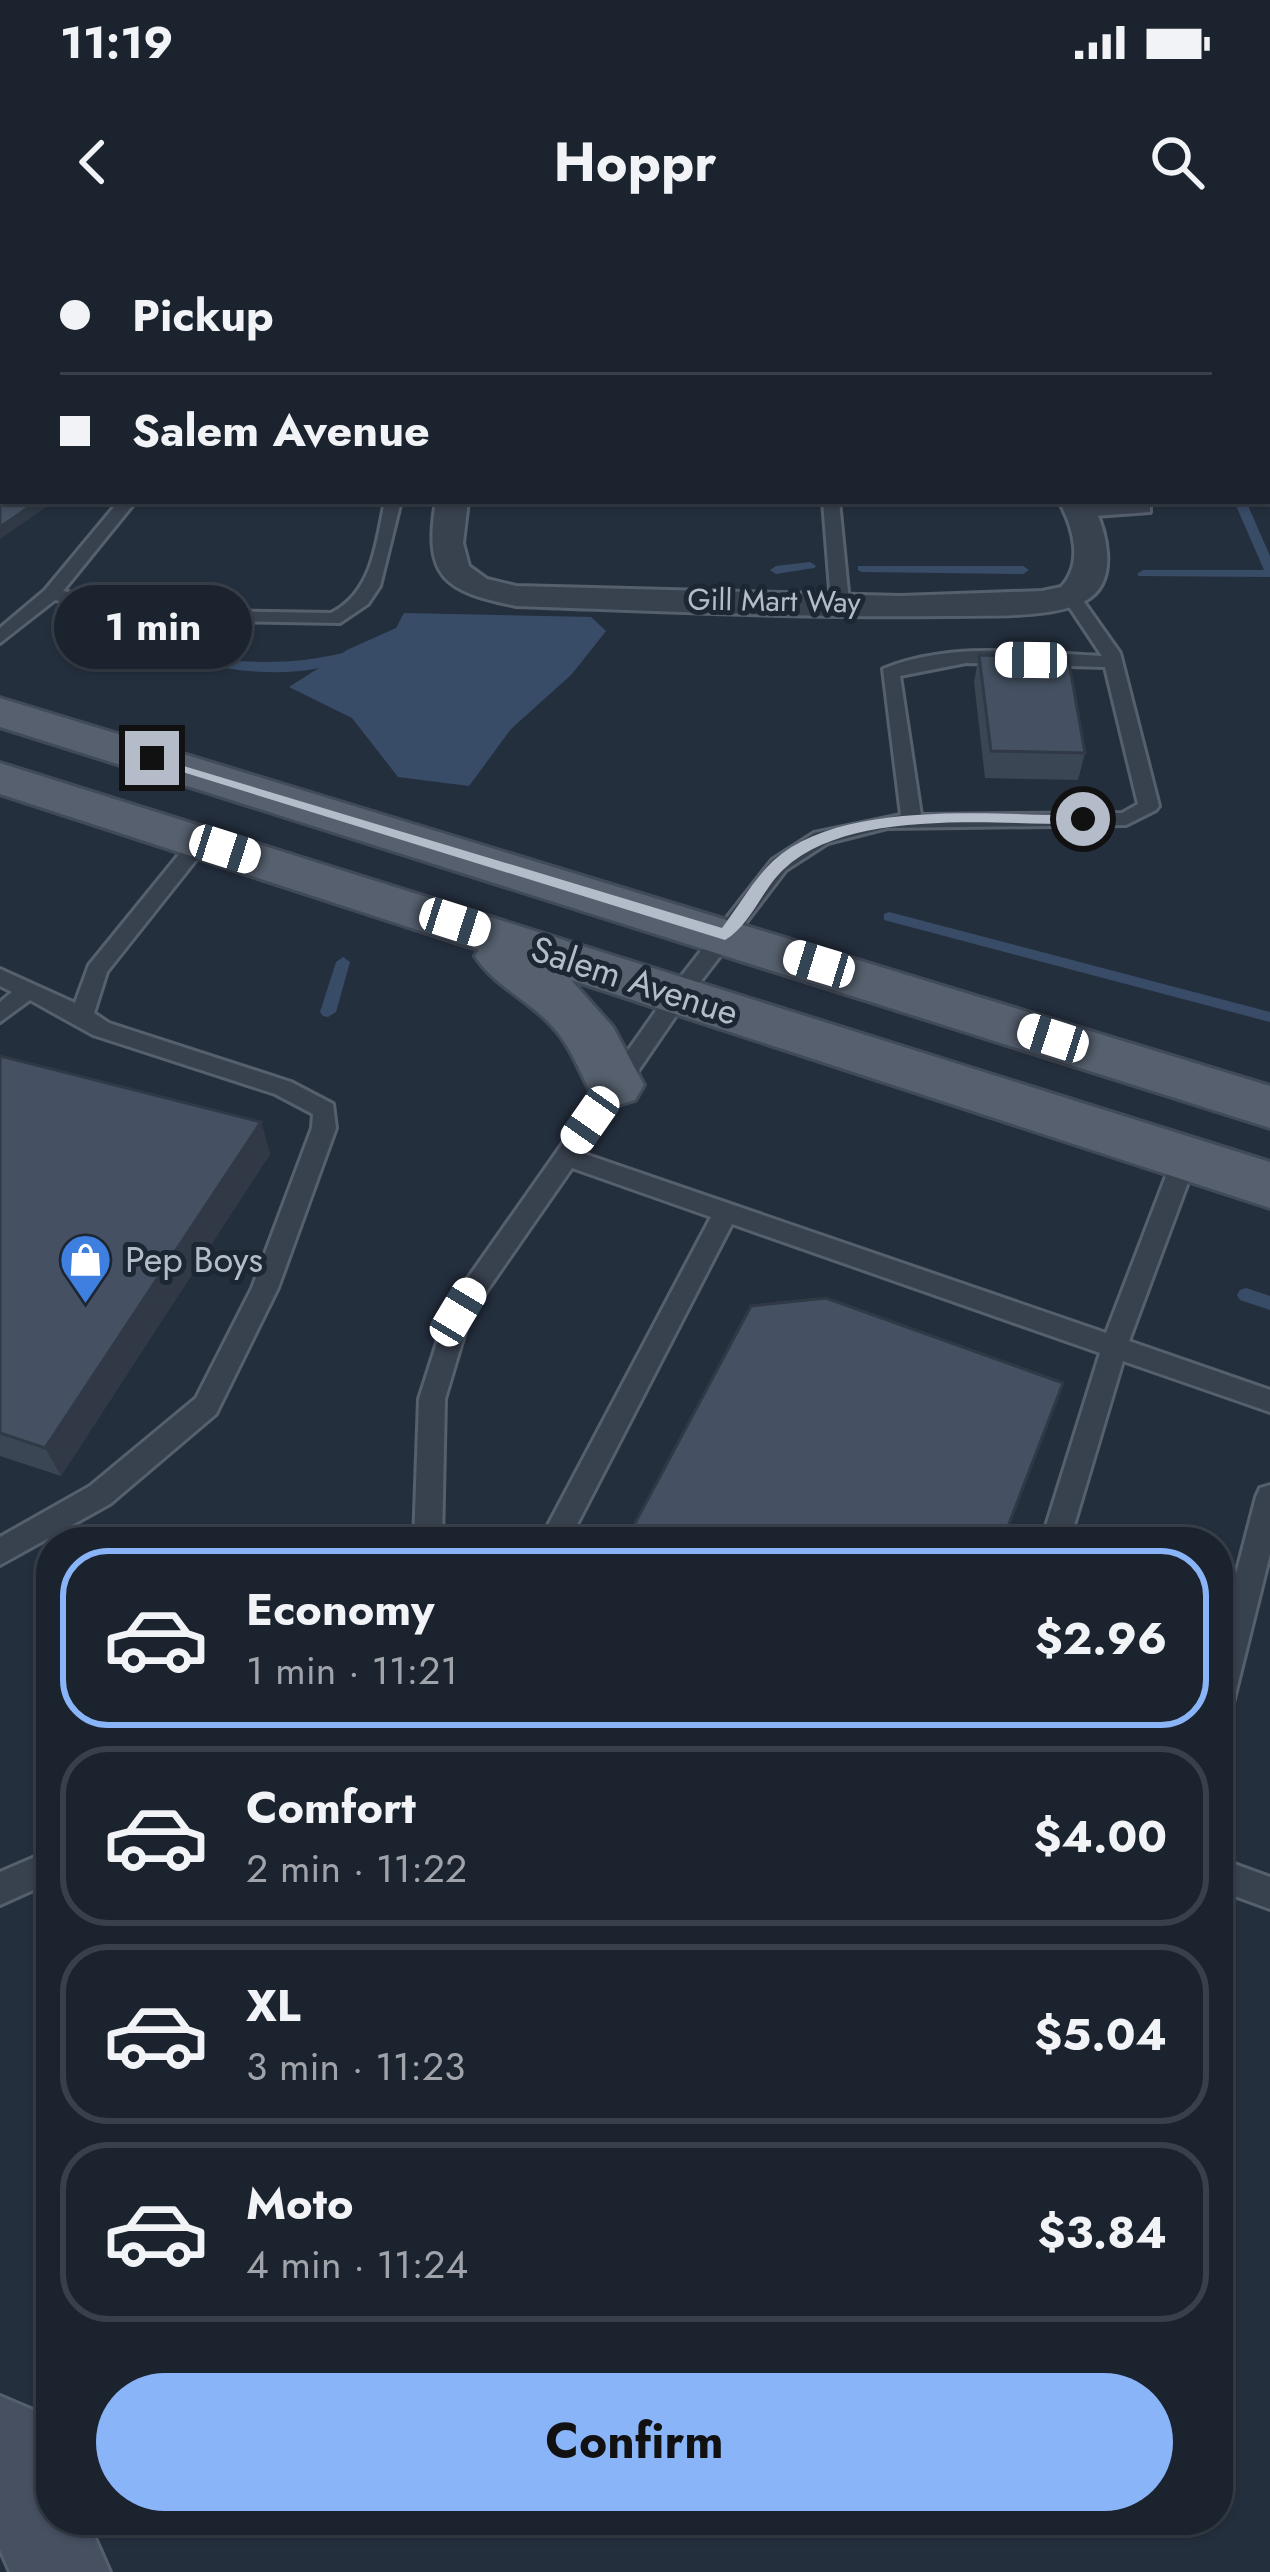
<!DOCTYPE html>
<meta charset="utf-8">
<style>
:root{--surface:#1b232e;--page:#242b36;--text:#f1f3f6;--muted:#a0a4aa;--line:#39404a;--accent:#8ab4f8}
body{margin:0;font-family:Jost,sans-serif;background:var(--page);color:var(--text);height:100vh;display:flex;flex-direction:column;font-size:45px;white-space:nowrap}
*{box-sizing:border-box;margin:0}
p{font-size:39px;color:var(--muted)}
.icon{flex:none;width:66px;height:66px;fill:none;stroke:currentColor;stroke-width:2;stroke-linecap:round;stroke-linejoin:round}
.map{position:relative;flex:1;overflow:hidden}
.side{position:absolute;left:36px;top:1287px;width:1197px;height:1008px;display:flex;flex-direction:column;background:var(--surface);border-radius:48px;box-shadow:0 3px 9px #0004,0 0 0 3px var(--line)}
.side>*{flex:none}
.banner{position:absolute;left:0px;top:0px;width:1272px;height:264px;box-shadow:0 3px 9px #0004,0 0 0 3px var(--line);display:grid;align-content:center;height:264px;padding:0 60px;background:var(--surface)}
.end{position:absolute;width:54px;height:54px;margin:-27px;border:15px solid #b4bcc9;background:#111;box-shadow:0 0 0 6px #111}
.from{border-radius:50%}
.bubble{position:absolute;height:84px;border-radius:42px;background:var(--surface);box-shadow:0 3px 9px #0004,0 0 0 3px var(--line);font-size:39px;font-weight:700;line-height:84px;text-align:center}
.car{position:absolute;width:36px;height:72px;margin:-36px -18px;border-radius:15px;box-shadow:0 0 9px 3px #0007;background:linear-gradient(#fff 24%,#345 0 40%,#fff 0 76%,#345 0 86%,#fff 0)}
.banner b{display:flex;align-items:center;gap:42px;height:114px;font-size:45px}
.banner b+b{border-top:3px solid var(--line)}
.banner i{width:30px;height:30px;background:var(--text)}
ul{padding:21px 0 0;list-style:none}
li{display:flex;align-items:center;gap:36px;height:180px;margin:0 24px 18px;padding:0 36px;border:6px solid var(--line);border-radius:48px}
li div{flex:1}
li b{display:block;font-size:45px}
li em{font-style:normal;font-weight:700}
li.on{border-color:var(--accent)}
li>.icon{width:108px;height:108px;stroke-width:1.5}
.action{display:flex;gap:24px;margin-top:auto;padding:24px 60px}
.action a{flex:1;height:138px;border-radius:72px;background:var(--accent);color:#111;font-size:48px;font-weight:700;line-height:138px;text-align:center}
.status{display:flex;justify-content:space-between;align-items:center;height:84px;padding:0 60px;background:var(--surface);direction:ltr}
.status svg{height:33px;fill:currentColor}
header{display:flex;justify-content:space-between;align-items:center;height:156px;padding:0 60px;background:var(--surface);font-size:54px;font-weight:700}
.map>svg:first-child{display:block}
.water{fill:#394c67}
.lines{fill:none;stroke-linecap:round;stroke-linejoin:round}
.stream{fill:#394c67;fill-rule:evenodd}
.lane-casing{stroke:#565f6c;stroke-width:6}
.street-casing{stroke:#565f6c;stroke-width:6}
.secondary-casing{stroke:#565f6c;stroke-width:6}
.primary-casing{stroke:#414a57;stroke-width:6}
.highway-casing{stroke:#434c59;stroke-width:6}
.lane{fill:#38414e;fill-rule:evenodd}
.street{fill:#38414e;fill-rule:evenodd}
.secondary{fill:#465061;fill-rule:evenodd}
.primary{fill:#56606e;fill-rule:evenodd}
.highway{fill:#746855;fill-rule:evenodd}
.wall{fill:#3b4654}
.shaded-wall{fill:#303945}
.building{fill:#455162;stroke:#303945;stroke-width:3}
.route{fill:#b4bcc9}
.labels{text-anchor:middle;stroke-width:10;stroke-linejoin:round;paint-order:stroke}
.far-street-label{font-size:30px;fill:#b4bcc9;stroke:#1d2633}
.street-label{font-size:36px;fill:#b4bcc9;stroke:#1d2633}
.poi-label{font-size:36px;fill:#b4bcc9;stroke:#1d2633;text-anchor:start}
</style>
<div class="status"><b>11:19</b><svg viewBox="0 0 49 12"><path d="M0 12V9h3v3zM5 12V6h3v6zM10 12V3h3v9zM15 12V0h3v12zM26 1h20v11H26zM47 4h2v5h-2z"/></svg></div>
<header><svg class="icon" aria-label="back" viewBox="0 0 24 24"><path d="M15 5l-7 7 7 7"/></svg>Hoppr<svg class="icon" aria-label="search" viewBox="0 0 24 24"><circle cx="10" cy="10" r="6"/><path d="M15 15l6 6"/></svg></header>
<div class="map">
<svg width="1270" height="2332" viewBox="0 0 1270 2332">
<rect width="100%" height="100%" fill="#242f3e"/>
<polygon class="water" points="404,373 591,377 606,391 572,434 511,489 469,546 398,537 352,478 289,447 347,410 396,388"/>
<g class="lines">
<g class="stream">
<polygon points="1234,261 1246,261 1270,316 1270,337 1139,336 1137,334 1143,330 1264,330"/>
<polygon points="810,322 816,326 814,328 776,334 770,330 776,326"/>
<polygon points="858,326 1023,326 1029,330 1023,334 862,332 858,330"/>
<path d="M59 377C162 406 238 439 347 412L353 416C273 458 136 408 55 384L53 381Z"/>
<polygon points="889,672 1270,772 1270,782 884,680 884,674"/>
<polygon points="343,717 350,722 336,772 328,777 323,776 320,772 336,722"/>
<polygon points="1246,1048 1270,1056 1270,1070 1240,1060 1237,1055 1240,1050"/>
</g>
<defs>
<g id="lane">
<rect x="898" y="0" width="14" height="3"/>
<rect x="0" y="211" width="3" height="10"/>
<path d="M119 261H136L63 351 155 370 331 373C373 352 376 303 385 261H401L380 346 368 364 340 383 155 380 55 360 0 403V388L45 350Z"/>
<polygon points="823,261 839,261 849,362 840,367 831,362"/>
<polygon points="1144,263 1150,264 1150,272 1082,277 1074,272 1082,267"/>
<path d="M1071 351 1077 352 1120 413 1159 566 1156 570 1126 585 887 588 828 603 786 630 688 758 582 913 1106 1093 1173 918 1176 912H1194L1197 918 1129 1101 1270 1150V1172L1123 1121 1069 1302H1041L1100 1113 732 984 568 1302H539L711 977 572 928 470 1075 445 1159 442 1302H414L419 1159 449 1065 672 748 772 620 814 593 901 575 883 429C952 401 1030 413 1102 416L1062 356ZM966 423 1105 427 1138 564 1122 573 921 575 900 436Z"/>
<polygon points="201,594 211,601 107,732 94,773 109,783 291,842 333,864 336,888 278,1048 216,1174 110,1264 0,1325 0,1297 90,1246 196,1158 252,1048 312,888 313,874 275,854 93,795 30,760 0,782 0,762 12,752 0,746 0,729 75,763 89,725 194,596"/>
<polygon points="1270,1245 1270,1314 1233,1463 1229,1473 1218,1477 1218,1404 1256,1257 1260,1248"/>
<polygon points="51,1610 51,1642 0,1665 0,1632"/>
<polygon points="1218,1618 1270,1637 1270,1669 1218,1650"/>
</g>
<path id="street" d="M436 261H468L463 303 469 326 487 339 516 346 901 356 1042 351 1061 347C1084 323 1073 287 1059 261H1091C1106 288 1121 342 1085 361 1053 379 985 375 948 376 804 378 660 371 516 366 444 351 423 338 436 261Z"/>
<g id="secondary">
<rect x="1269" y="147" width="1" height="24"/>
<rect x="0" y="154" width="3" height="24"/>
<polygon points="0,2156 33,2170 51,2206 51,2280 87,2280 110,2332 10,2332 0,2309"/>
</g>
<g id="primary">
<polygon points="0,458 1270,846 1270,888 0,487"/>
<path d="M0 523 1270 922V968L571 740 613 787 644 845 635 860 615 866 595 860C580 834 572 807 552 786 529 760 493 745 475 716L479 710 0 554Z"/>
</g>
<g id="highway">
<polygon points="1222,0 1256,0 1258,3 1224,3"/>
<polygon points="1269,47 1270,48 1270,71 1269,70"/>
</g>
</defs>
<use href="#lane" class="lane-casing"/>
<use href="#street" class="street-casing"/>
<use href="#secondary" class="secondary-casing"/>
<use href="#primary" class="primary-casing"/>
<use href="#highway" class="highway-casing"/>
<use href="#lane" class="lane"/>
<use href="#street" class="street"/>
<use href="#secondary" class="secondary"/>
<use href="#primary" class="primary"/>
<use href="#highway" class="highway"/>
</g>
<g class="wall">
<polygon points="979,415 1085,513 1078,540 985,538 974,442"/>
<polygon points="0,816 261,882 270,914 61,1236 0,1216"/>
</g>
<g class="shaded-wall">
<polygon points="38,261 51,261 52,263 0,299 0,287"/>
<polygon points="261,882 270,914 61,1236 45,1208"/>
</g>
<g class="building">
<polygon points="0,231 3,232 3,250 0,252"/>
<polygon points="4,261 38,261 0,287 0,263"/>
<polygon points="979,415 1068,417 1085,513 991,511"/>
<polygon points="0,816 261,882 45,1208 0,1193"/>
<polygon points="826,1058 1063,1143 1002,1302 625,1302 751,1066"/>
</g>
<path class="route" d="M147 515 722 688C738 667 754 639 773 621 843 558 995 576 1083 575L1090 579 1083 584C998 585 850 567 784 629 762 649 751 685 725 700L147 521Z"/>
<defs>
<symbol id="shop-pin" viewBox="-11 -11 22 30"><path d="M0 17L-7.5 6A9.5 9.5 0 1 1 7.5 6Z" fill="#3f7fe0" stroke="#1d2633"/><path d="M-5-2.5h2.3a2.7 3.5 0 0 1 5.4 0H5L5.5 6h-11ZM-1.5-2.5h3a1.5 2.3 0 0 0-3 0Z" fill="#fff"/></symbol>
</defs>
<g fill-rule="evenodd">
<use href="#shop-pin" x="56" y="990" width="59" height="81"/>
</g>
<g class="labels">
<g class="far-street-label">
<text transform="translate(774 361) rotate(1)" y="10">Gill Mart Way</text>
</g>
<g class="street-label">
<text transform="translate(635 740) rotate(18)" y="13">Salem Avenue</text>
</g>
<g class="poi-label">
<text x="125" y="1032">Pep Boys</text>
</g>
</g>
</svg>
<i class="end from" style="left:1083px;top:579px"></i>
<i class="end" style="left:152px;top:518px"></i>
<div class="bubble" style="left:54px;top:345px;width:198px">1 min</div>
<i class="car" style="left:1031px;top:420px;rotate:271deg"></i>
<i class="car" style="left:225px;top:609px;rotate:108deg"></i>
<i class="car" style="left:455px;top:682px;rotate:108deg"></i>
<i class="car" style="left:819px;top:724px;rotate:287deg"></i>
<i class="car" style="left:1053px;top:798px;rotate:288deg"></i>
<i class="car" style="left:590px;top:880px;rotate:215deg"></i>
<i class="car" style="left:458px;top:1072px;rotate:31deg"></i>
<div class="banner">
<b><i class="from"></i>Pickup</b>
<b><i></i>Salem Avenue</b>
</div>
<section class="side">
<ul>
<li class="on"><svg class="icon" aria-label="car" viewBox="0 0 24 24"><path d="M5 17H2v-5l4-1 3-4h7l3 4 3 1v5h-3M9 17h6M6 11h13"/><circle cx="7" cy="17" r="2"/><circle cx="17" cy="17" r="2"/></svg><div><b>Economy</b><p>1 min · 11:21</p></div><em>$2.96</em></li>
<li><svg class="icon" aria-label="car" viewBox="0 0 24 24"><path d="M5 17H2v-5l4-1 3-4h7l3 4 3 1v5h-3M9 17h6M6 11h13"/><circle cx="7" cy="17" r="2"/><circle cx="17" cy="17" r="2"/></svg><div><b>Comfort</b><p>2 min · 11:22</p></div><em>$4.00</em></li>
<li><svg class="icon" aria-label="car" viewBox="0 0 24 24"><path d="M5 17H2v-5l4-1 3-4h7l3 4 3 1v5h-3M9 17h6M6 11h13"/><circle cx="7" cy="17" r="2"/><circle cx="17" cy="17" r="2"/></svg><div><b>XL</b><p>3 min · 11:23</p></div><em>$5.04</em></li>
<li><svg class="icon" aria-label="car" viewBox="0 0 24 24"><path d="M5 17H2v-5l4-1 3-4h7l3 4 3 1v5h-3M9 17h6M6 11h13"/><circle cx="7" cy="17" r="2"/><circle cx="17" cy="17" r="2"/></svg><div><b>Moto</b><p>4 min · 11:24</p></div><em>$3.84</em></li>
</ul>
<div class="action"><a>Confirm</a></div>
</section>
</div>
